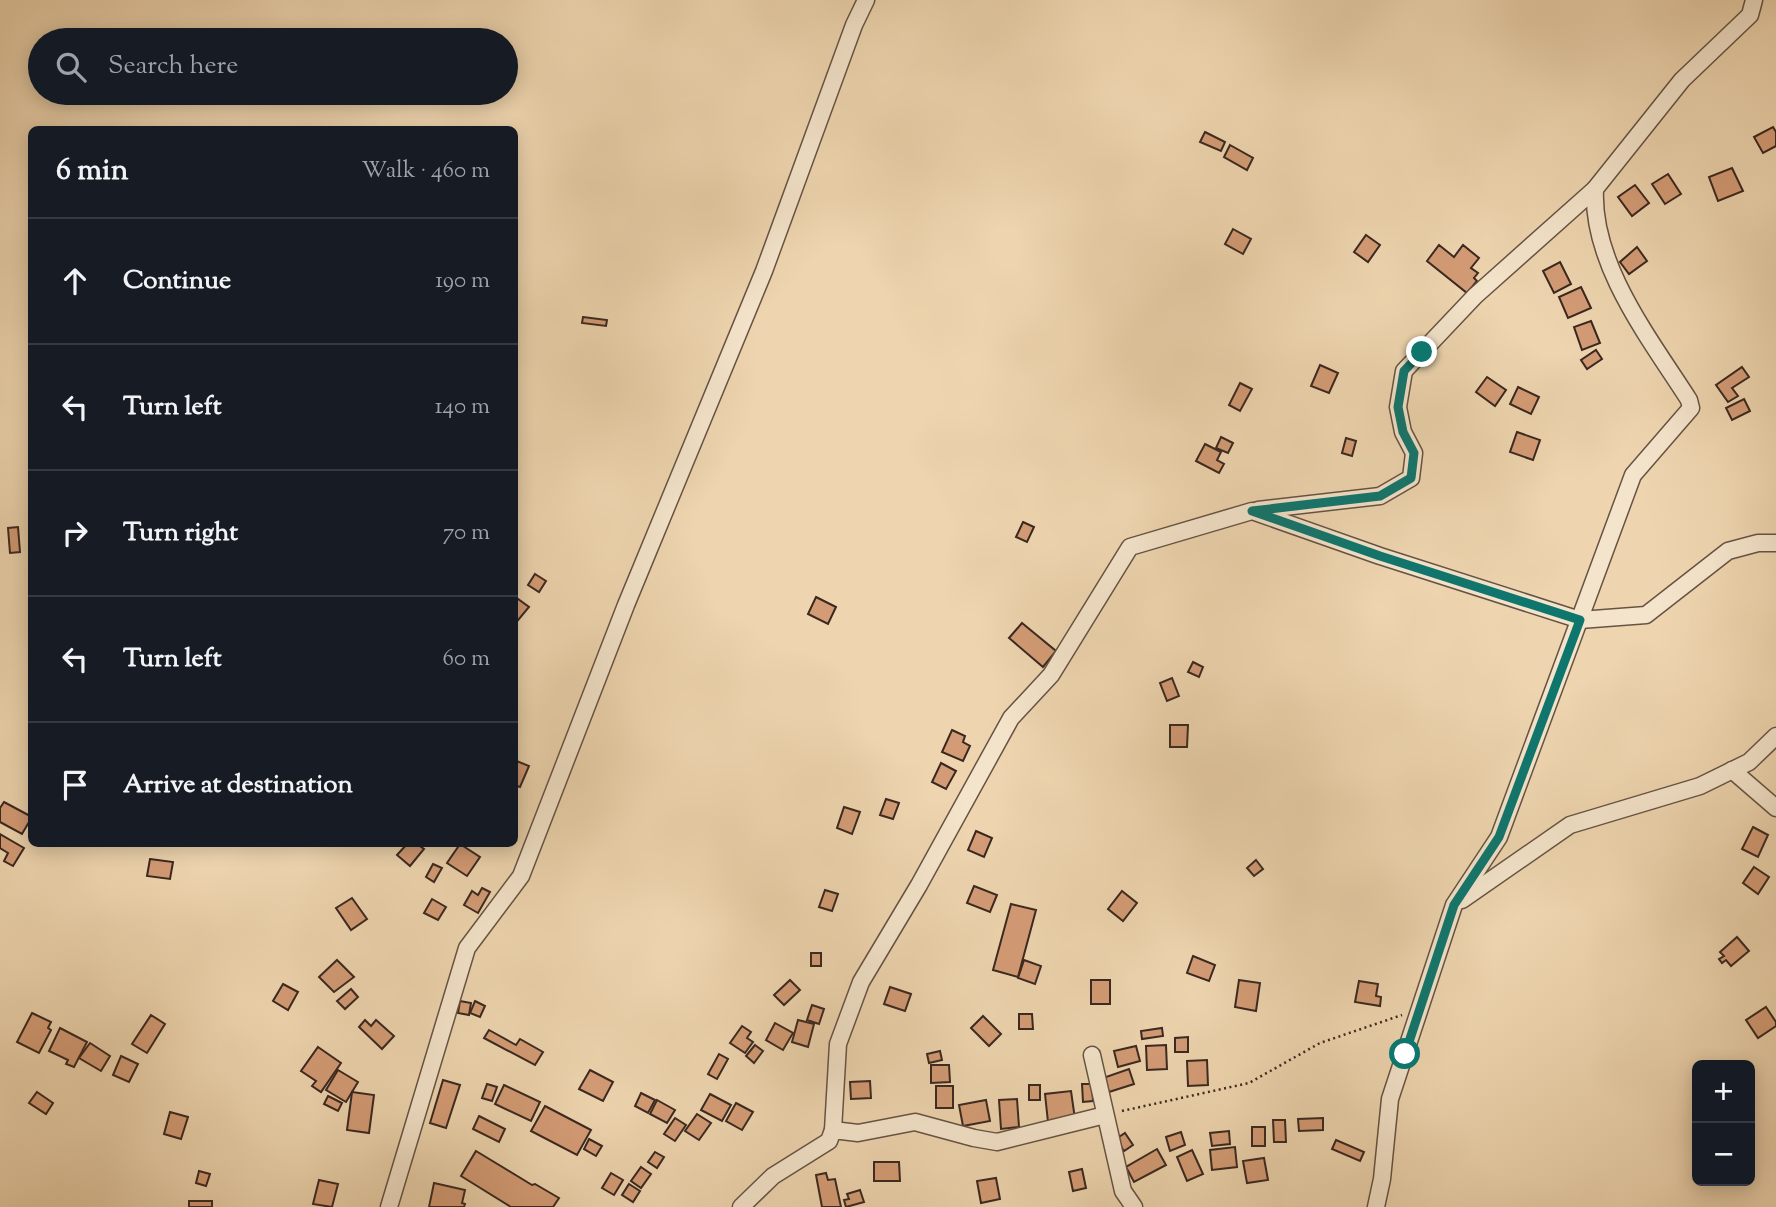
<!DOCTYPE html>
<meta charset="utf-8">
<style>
:root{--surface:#171b24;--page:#242831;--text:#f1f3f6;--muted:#9ea1a6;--line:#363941}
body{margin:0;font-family:"Sorts Mill Goudy",serif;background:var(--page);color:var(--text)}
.controls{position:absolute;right:21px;bottom:21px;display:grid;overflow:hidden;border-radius:10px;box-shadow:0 4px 18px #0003}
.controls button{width:63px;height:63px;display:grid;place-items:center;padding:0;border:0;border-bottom:2px solid var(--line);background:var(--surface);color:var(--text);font:35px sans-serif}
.stop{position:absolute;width:21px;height:21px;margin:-16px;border:5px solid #0f766e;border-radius:50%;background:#fff}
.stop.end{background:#0f766e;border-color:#fff;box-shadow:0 2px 7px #0008}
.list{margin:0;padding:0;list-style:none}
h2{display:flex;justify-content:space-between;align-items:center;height:91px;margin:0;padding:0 28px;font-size:30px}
h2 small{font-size:23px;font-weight:400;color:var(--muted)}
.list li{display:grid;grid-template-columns:46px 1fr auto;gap:21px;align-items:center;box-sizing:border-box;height:126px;padding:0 28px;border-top:2px solid var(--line)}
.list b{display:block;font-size:26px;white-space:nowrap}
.list em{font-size:23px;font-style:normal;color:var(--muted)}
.icon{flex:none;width:38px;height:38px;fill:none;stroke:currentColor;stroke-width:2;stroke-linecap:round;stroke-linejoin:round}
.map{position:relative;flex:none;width:1776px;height:1207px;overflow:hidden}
.search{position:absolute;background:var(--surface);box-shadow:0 4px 18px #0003;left:28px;top:28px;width:490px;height:77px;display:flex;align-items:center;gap:18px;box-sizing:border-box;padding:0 24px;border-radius:38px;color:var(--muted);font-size:26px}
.panel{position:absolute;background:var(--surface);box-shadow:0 4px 18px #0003;left:28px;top:126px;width:490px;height:721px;border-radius:10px}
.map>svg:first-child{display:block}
.building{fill:#d49c76;stroke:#392820;stroke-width:2}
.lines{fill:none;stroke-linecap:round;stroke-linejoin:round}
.minor-casing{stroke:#665344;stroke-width:19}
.path{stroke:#392820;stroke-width:2.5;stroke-dasharray:2 3.5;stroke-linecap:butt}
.minor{stroke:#f4e4cb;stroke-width:16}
.route{stroke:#0f766e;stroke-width:9}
</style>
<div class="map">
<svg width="1776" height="1207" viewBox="0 0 1776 1207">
<rect width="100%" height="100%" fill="#eed5af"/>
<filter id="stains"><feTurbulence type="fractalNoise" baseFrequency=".00286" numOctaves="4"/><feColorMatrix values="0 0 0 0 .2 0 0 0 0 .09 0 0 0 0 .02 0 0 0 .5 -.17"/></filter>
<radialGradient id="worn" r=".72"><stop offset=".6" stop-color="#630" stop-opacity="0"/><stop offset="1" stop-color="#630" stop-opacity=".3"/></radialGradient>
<!-- building -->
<g class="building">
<path d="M1773 127 1776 132V146L1763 153 1754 137Z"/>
<path d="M1205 132 1225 142 1221 151 1200 142Z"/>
<path d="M1230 145 1253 158 1247 170 1224 157Z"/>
<path d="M1732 168 1743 191 1718 201 1709 177Z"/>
<path d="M1668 174 1681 194 1665 204 1652 184Z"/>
<path d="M1635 185 1649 203 1632 216 1618 197Z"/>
<path d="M1233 229 1251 239 1243 254 1225 244Z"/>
<path d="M1366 235 1380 245 1368 262 1354 252Z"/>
<path d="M1439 245 1454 257 1463 245 1479 258 1471 268 1478 273 1474 278 1477 281 1467 293 1427 261Z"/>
<path d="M1637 247 1647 261 1629 274 1620 262Z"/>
<path d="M1560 262 1571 284 1554 293 1543 271Z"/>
<path d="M1581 287 1591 308 1568 318 1559 297Z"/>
<path d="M583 317 607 320 606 326 582 323Z"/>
<path d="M1591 321 1600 343 1582 350 1574 327Z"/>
<path d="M1596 350 1602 359 1587 369 1581 360Z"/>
<path d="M1320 365 1338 373 1329 393 1311 386Z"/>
<path d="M1742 367 1749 377 1732 388 1738 396 1728 402 1716 385Z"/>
<path d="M1487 377 1506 390 1495 406 1476 392Z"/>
<path d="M1240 383 1252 389 1240 411 1229 405Z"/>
<path d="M1518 387 1539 397 1531 414 1510 404Z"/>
<path d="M1744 399 1750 411 1732 420 1726 408Z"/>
<path d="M1517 432 1540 440 1533 460 1510 452Z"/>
<path d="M1221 437 1233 443 1228 453 1216 448Z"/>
<path d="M1346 438 1356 441 1352 456 1342 453Z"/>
<path d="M1205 444 1221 452 1217 460 1224 464 1219 473 1196 461Z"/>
<path d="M1023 522 1034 527 1027 542 1016 537Z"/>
<path d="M18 527 20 552 10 553 8 528Z"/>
<path d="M535 574 546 581 539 592 528 585Z"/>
<path d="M514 596 529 607 514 625Z"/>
<path d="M816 597 836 607 828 624 808 614Z"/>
<path d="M1022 623 1056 651 1043 667 1009 638Z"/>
<path d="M1193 662 1203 667 1199 677 1188 672Z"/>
<path d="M1172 678 1179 696 1167 701 1160 683Z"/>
<path d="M1170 725H1188L1187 747H1170Z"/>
<path d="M952 730 965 736 963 742 970 746 963 761 942 752Z"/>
<path d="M514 760 529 766 520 787 514 785Z"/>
<path d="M941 763 956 771 946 789 932 782Z"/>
<path d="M886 799 899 803 893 819 880 815Z"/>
<path d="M4 802 32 817 22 834 0 822V808Z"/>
<path d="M844 807 860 812 852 834 837 828Z"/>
<path d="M1753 827 1768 835 1758 857 1742 849Z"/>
<path d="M976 831 992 838 984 857 968 850Z"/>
<path d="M0 834 24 848 13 866 4 861 8 853 0 848Z"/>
<path d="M407 844H417L424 849 410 866 397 855Z"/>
<path d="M460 844 480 857 467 876 447 863Z"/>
<path d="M150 859 173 862 170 879 147 876Z"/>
<path d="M1256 860 1263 869 1254 876 1247 868Z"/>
<path d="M433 864 442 868 434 882 426 877Z"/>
<path d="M1754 867 1769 877 1758 894 1743 883Z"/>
<path d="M974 886 997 895 990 912 967 903Z"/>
<path d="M482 888 490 892 478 913 464 905 472 891 478 895Z"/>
<path d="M825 890 838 894 832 911 819 907Z"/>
<path d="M1122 891 1137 903 1123 921 1108 909Z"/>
<path d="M352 898 367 919 351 930 336 908Z"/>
<path d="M432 899 446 907 438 920 424 913Z"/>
<path d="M1011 904 1036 910 1018 977 993 970Z"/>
<path d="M1737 937 1749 951 1731 966 1726 960 1722 963 1719 959 1724 956 1720 952Z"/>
<rect x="811" y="953" width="10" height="13"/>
<path d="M1193 956 1215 965 1209 981 1187 973Z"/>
<path d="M337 960 354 977 334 992 319 977Z"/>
<path d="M1024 960 1041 966 1035 984 1018 978Z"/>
<path d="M790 980 800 990 784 1005 774 995Z"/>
<rect x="1091" y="980" width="19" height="24"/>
<path d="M1239 980 1260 983 1256 1011 1235 1007Z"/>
<path d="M1359 981 1378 984 1376 996 1381 997 1380 1006 1355 1002Z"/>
<path d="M283 984 298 992 288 1010 273 1001Z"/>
<path d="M890 987 911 994 905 1011 884 1004Z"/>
<path d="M351 989 358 997 345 1009 337 1001Z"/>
<path d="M460 1001 471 1003 469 1015 458 1013Z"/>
<path d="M475 1001 485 1006 480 1017 470 1013Z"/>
<path d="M812 1005 824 1009 819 1024 807 1020Z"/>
<path d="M1766 1007 1776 1022V1026L1758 1038 1746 1020Z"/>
<path d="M32 1013 51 1022 48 1028 51 1030 39 1053 17 1042Z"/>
<path d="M1019 1014H1032L1033 1029H1019Z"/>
<path d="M151 1015 165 1024 147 1053 132 1044Z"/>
<path d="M983 1016 1001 1034 989 1046 971 1028Z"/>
<path d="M365 1020 371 1026 376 1020 394 1036 382 1049 359 1027Z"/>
<path d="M798 1020 814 1024 808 1047 792 1042Z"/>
<path d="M775 1023 793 1033 783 1050 766 1040Z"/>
<path d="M742 1026 751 1032 747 1038 753 1042 745 1053 730 1043Z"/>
<path d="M60 1028 87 1042 74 1067 66 1064 68 1060 49 1051Z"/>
<path d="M1162 1028 1163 1036 1142 1039 1141 1031Z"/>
<path d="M489 1030 516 1045 520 1039 543 1052 535 1065 484 1038Z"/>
<path d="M1188 1037V1052H1175V1038Z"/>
<path d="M90 1043 110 1056 101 1071 79 1058Z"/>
<path d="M755 1045 763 1051 754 1063 746 1056Z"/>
<path d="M1166 1045 1167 1069 1147 1070 1146 1046Z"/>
<path d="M1136 1046 1140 1061 1118 1067 1114 1051Z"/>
<path d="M318 1047 341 1063 321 1092 312 1086 316 1081 301 1071Z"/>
<path d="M940 1051 942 1060 929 1063 927 1054Z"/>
<path d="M719 1054 728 1059 717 1079 708 1074Z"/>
<path d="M121 1056 138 1064 129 1082 113 1075Z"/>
<path d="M1207 1060 1208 1085 1188 1086 1187 1061Z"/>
<path d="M931 1065H949L950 1082 931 1083Z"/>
<path d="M1129 1069 1134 1084 1109 1092 1103 1078Z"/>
<path d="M338 1070 358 1082 346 1102 326 1090Z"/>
<path d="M590 1070 613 1082 603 1101 579 1089Z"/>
<path d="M443 1080 460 1085 446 1128 430 1123Z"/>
<path d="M870 1081 871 1098 851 1099 850 1082Z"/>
<path d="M487 1084 497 1087 492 1101 482 1098Z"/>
<path d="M1082 1084H1092L1093 1101 1083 1102Z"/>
<path d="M504 1085 540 1102 531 1121 495 1104Z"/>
<rect x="1029" y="1085" width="11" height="15"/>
<rect x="936" y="1086" width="17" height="22"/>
<path d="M1071 1091 1075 1119 1048 1122 1045 1094Z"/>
<path d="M37 1092 53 1103 46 1114 29 1103Z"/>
<path d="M352 1092 374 1095 369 1133 347 1130Z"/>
<path d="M641 1093 655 1100 648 1113 635 1106Z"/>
<path d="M710 1094 731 1105 722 1121 701 1110Z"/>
<path d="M328 1096 342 1103 338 1111 324 1104Z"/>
<path d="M1017 1099 1019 1127 1001 1129 999 1100Z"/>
<path d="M657 1100 675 1110 667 1123 650 1114Z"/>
<path d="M986 1100 990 1121 963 1126 959 1105Z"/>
<path d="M736 1103 753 1112 742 1130 726 1121Z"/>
<path d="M545 1106 591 1130 577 1155 531 1131Z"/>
<path d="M170 1112 188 1117 181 1139 164 1134Z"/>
<path d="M697 1114 711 1123 699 1140 685 1131Z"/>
<path d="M479 1116 505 1129 499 1142 473 1129Z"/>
<path d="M675 1118 686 1125 675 1141 664 1134Z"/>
<path d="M1323 1118V1130L1299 1131 1298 1119Z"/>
<path d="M1273 1120H1285L1286 1142H1274Z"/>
<rect x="1252" y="1127" width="13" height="19"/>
<path d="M1229 1131 1230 1144 1212 1146 1210 1133Z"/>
<path d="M1181 1132 1185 1145 1170 1151 1166 1137Z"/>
<path d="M1125 1133 1133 1145 1124 1151 1116 1139Z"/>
<path d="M589 1139 602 1146 596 1156 584 1149Z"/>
<path d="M1336 1140 1364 1152 1360 1161 1332 1149Z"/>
<path d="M1235 1147 1237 1167 1212 1170 1210 1150Z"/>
<path d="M1157 1149 1166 1165 1134 1182 1126 1167Z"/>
<path d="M1192 1150 1203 1174 1187 1181 1177 1157Z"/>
<path d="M476 1151 532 1185 535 1184 559 1198 553 1207H511L461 1176Z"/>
<path d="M655 1152 664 1157 657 1168 648 1162Z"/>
<path d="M1264 1158 1268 1180 1247 1183 1243 1161Z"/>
<path d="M874 1162H899L900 1181H874Z"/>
<path d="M641 1167 651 1174 641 1188 631 1181Z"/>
<path d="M1082 1169 1086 1188 1073 1191 1069 1172Z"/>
<path d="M199 1171 210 1174 206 1186 196 1183Z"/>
<path d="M611 1173 623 1180 614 1195 602 1188Z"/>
<path d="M826 1173 828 1180 835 1179 841 1207H822L816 1175Z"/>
<path d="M996 1178 1000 1199 981 1203 977 1181Z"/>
<path d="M319 1180 338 1184 332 1207 313 1204Z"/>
<path d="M434 1183 465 1190 462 1203 465 1204 464 1207H429Z"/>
<path d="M629 1184 640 1191 633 1202 622 1195Z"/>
<path d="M860 1190 864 1202 846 1207 844 1200 849 1199 847 1194Z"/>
<rect x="189" y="1201" width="23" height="6"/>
</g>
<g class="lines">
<!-- minor casing -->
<g class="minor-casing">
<g id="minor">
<path d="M1258 510 1380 496 1411 478 1414 453 1403 432 1398 407 1404 371 1475 296 1595 189"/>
<path d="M1732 770 1776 808"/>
<path d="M1462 900 1570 825 1700 786 1749 762 1776 736"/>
<path d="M1092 1055 1123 1191 1134 1207"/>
<path d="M833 1130 838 1044 861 982 919 885 1011 718 1051 675 1130 547 1252 511 1380 556 1580 620 1646 615 1728 551 1758 543H1776"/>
<path d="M389 1207 467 948 521 876 626 605 764 271 854 25 866 0"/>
<path d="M741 1207 773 1176 829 1141 833 1130 858 1133 915 1122 974 1138 997 1142 1105 1115"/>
<path d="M1376 1207 1382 1179 1390 1099 1454 905 1499 837 1633 475 1691 408 1689 400C1650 339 1591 264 1595 189L1682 80 1750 15 1754 0"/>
</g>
</g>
<!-- path -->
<path class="path" d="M1122 1111 1249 1083 1320 1043 1402 1015"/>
<!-- minor -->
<use href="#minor" class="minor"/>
</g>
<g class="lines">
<!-- route -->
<path class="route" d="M1405 1054 1454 905 1499 837 1580 620 1380 556 1252 511 1380 496 1411 478 1414 453 1403 432 1398 407 1404 371 1422 352"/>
</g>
<rect width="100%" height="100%" filter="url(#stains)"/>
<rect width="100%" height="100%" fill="url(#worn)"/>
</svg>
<div class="controls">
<button>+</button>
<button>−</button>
</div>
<div class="stop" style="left:1405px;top:1054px"></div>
<div class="stop end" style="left:1422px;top:352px"></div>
<div class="search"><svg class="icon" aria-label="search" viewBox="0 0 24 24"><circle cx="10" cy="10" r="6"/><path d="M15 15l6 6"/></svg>Search here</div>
<section class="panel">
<h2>6 min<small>Walk · 460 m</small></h2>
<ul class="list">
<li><svg class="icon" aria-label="ahead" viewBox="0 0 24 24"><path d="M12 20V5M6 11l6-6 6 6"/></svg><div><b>Continue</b></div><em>190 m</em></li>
<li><svg class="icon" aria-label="left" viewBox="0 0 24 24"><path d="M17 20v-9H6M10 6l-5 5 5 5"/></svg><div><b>Turn left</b></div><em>140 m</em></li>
<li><svg class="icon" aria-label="right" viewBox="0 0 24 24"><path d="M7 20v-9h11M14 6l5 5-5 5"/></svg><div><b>Turn right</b></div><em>70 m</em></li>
<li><svg class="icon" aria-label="left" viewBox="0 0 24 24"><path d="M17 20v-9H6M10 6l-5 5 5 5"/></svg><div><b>Turn left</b></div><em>60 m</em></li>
<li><svg class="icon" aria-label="arrive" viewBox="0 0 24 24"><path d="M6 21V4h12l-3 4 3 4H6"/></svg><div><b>Arrive at destination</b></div></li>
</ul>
</section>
</div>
